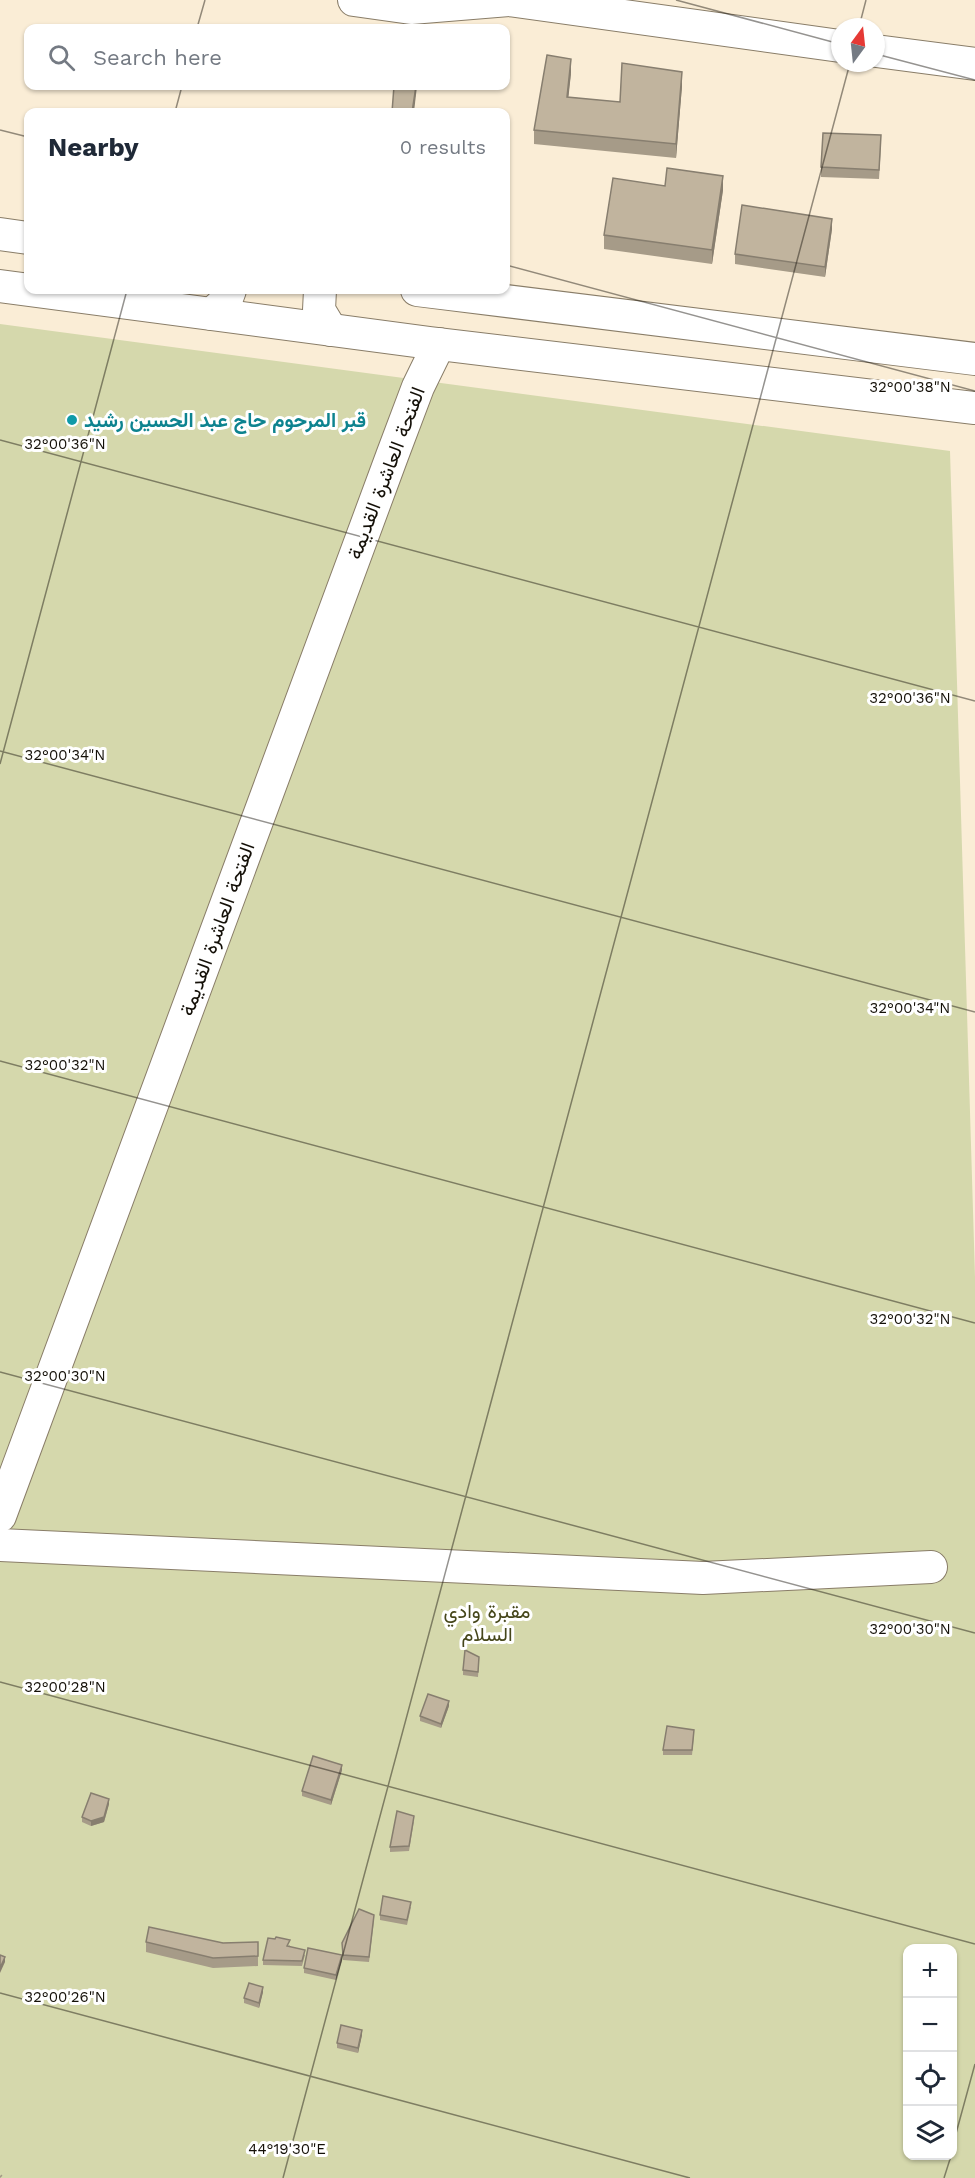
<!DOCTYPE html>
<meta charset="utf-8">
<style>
:root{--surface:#fff;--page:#f6f6f7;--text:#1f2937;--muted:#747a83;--line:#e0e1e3}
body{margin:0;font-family:"Work Sans",Vazirmatn,sans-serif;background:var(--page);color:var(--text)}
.controls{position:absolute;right:18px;bottom:18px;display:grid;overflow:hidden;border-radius:12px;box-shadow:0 2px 4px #0004}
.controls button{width:54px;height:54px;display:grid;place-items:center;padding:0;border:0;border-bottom:2px solid var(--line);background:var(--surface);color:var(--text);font:30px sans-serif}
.compass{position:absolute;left:831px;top:18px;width:54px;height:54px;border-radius:50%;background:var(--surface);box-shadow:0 2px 4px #0004;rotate:15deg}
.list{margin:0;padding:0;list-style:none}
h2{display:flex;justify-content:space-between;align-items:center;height:78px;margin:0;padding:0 24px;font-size:26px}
h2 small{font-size:20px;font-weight:400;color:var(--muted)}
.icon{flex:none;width:33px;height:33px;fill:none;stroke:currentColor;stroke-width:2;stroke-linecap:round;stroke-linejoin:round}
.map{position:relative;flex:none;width:975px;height:2178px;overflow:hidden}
.search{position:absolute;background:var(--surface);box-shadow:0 2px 4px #0004;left:24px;top:24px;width:486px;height:66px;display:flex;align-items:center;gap:15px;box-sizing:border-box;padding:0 21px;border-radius:12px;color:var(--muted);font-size:22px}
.panel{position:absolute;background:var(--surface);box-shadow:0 2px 4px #0004;left:24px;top:108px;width:486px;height:186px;border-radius:12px}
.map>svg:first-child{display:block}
.green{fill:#d5d8ac;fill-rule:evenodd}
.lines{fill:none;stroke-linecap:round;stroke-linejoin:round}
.minor-casing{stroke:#897d68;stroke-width:34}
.path{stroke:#a29987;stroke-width:4;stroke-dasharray:1.5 4.5;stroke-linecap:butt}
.minor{stroke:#fff;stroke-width:32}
.wall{fill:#a69b88}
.shaded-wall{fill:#877e6f}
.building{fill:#c1b49e;stroke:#877e6f;stroke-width:1.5}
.ticks{fill:none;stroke:#141008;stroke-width:1.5;stroke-opacity:0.45}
.culture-dot{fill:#0f9aa8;stroke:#fff;stroke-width:2}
.labels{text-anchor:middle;stroke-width:6;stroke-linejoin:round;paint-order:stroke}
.culture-label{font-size:20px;font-weight:bold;fill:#0d838f;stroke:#fff;text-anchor:start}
.street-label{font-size:20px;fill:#141008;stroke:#fff}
.park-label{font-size:20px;fill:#45461a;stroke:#fff}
.ticks-label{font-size:15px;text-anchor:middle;fill:#141008;stroke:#fff;stroke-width:6;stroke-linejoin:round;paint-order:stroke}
</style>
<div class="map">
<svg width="975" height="2178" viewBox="0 0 975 2178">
<rect width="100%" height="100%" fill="#faedd6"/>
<!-- green -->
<path class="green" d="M0 324 950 451 975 1277V2178H0ZM908 1948H952V2156H908Z"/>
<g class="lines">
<!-- minor casing -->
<g class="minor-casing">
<g id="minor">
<path d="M354 0 411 8 510 0"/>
<path d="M509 0 840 46"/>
<path d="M876 51 975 64"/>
<path d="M0 234 28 238"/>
<path d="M0 286 430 343 975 408"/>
<path d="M320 290 319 310 331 330"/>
<path d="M417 290 975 359"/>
<path d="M212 314 226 301 230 290"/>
<path d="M0 1516 392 456 418 387 439 344"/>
<path d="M0 1545 703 1578 931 1567"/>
</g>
</g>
<!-- path -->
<path class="path" d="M0 2176 2 2178"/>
<!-- minor -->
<use href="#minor" class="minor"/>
</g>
<!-- wall -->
<g class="wall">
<path d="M571 73 568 97 620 102 682 86 676 158 534 144V130Z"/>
<path d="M881 145 879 179 821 177V167Z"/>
<path d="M665 186 723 190 712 264 604 249V235Z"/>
<path d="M832 229 825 277 735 264V254Z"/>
<path d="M479 1662 478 1677 463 1675V1670Z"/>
<path d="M449 1706 441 1728 420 1721V1716Z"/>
<path d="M694 1735 692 1755H663V1750Z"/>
<path d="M342 1770 331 1805 302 1796V1791Z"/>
<path d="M109 1804 104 1822 91 1826 82 1822V1817Z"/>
<path d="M414 1821 409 1851 390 1852V1847Z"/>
<path d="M411 1907 407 1925 380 1920V1915Z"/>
<path d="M374 1920 369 1962 343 1960 342 1943Z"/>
<path d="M146 1942 223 1943 258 1942V1966L213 1968 146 1952Z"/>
<path d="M290 1945 289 1947 305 1955 302 1966 263 1965V1960Z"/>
<path d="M342 1960 336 1980 304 1973V1968Z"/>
<path d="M263 1992 259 2008 244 2003V1998Z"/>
<path d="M362 2035 358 2053 337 2048V2043Z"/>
</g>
<!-- shaded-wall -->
<g class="shaded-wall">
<path d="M571 59V73L567 111V97Z"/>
<path d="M682 72V86L676 158V144Z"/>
<path d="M416 86H417L414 112H412Z"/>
<path d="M723 176V190L712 264V250Z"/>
<path d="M832 219V229L825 277V267Z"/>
<path d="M449 1701V1706L441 1728V1724Z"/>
<path d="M342 1765V1770L331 1805V1800Z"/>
<path d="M109 1799V1804L104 1822 91 1826V1821Z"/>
<path d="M342 1955V1960L336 1980V1975Z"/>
<path d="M5 1957V1962L0 1973V1968Z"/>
<path d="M263 1987V1992L259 2008V2003Z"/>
<path d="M362 2030V2035L358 2053V2048Z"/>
</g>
<!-- building -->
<g class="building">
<path d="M547 55 571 59 567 97 620 102 622 63 682 72 676 144 534 130Z"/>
<path d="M394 86H416L412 112H392Z"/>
<path d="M823 133 881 135 879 170 821 167Z"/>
<path d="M667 168 723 176 712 250 604 235 613 178 665 186Z"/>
<path d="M742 205 832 219 825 267 735 254Z"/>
<path d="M465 1650 479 1657 478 1672 463 1670Z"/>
<path d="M428 1694 449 1701 441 1724 420 1716Z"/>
<path d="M667 1726 694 1730 692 1750H663Z"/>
<path d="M313 1756 342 1765 331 1800 302 1791Z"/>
<path d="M91 1793 109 1799 104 1817 91 1821 82 1817Z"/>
<path d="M397 1811 414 1816 409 1846 390 1847Z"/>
<path d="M383 1896 411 1902 407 1920 380 1915Z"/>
<path d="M359 1909 374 1915 369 1957 343 1955 342 1943Z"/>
<path d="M149 1927 223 1943 258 1942V1956L213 1958 146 1942Z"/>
<path d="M276 1937 290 1940 287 1946 305 1950 302 1961 263 1960 268 1938 275 1939Z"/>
<path d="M308 1948 342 1955 336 1975 304 1968Z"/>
<path d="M0 1955 5 1957 0 1968Z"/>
<path d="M249 1983 263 1987 259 2003 244 1998Z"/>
<path d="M341 2025 362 2030 358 2048 337 2043Z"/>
</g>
<!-- ticks -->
<path class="ticks" d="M676 0 840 44M859 27 866 0M197 28 205 0M876 54 975 80M175 112 182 86M0 130 28 137M506 265 975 391M0 440 975 701M0 751 975 1012M0 764 127 290M0 1061 975 1323M0 1372 975 1633M0 1682 975 1944M0 1993 690 2178M952 2148 975 2064M283 2178 850 63M944 2178 951 2156"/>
<!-- markers -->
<circle class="culture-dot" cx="72" cy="420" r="6"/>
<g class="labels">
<!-- culture labels -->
<g class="culture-label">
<text x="84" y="427">قبر المرحوم حاج عبد الحسين رشيد</text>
</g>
<!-- street labels -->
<g class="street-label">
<text transform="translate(386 473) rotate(-69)" y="7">الفتحة العاشرة القديمة</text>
<text transform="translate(217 929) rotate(-70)" y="7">الفتحة العاشرة القديمة</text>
</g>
<!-- park labels -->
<g class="park-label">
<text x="487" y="1618">مقبرة وادي<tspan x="487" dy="23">السلام</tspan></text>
</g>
</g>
<g class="ticks-label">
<text x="910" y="392">32°00'38"N</text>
<text x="65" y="449">32°00'36"N</text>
<text x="910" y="703">32°00'36"N</text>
<text x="65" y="760">32°00'34"N</text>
<text x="910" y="1013">32°00'34"N</text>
<text x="65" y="1070">32°00'32"N</text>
<text x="910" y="1324">32°00'32"N</text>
<text x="65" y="1381">32°00'30"N</text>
<text x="910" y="1634">32°00'30"N</text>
<text x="65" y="1692">32°00'28"N</text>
<text x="65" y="2002">32°00'26"N</text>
<text x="287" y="2154">44°19'30"E</text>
</g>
</svg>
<div class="controls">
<button>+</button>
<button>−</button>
<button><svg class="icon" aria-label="locate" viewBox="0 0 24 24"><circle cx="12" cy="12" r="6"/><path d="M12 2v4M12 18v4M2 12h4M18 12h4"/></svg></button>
<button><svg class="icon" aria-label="layers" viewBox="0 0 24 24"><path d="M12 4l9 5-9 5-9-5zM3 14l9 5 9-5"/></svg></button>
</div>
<svg class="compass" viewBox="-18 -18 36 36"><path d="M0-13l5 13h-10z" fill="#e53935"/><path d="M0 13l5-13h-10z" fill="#747a83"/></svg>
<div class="search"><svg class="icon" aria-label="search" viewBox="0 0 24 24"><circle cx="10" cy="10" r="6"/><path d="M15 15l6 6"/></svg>Search here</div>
<section class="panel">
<h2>Nearby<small>0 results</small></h2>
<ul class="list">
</ul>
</section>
</div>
